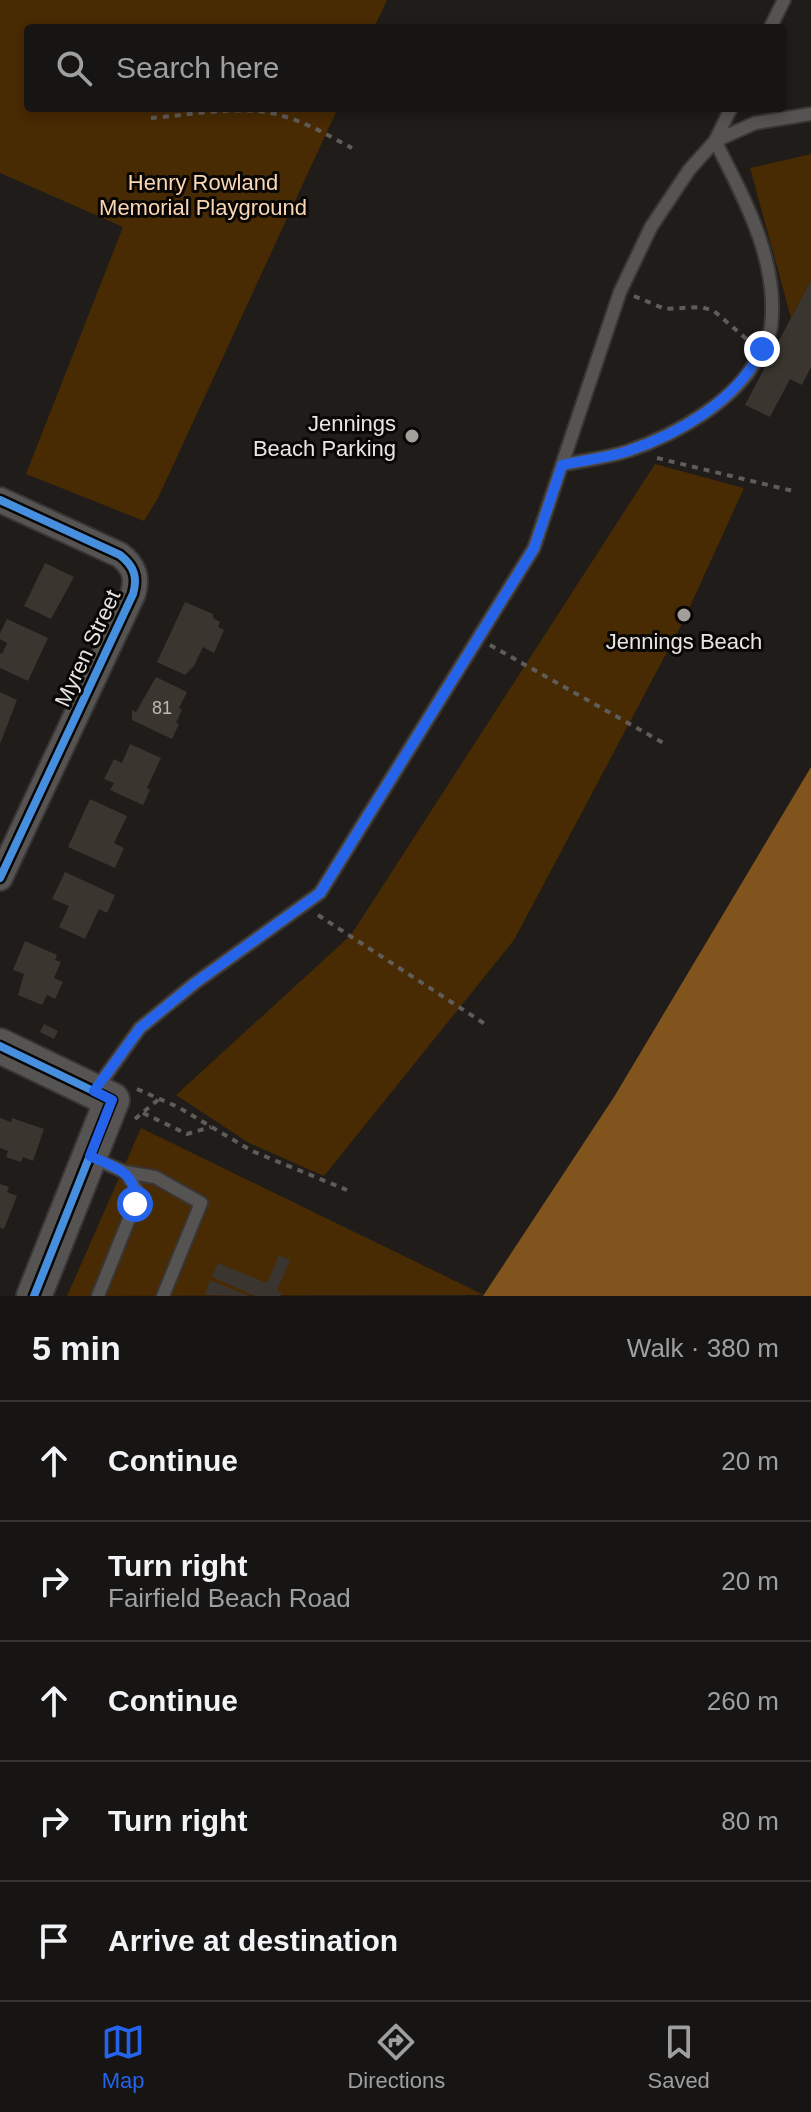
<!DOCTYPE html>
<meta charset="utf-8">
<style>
:root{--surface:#171513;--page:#242221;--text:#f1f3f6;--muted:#9e9fa0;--line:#363433;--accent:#2563eb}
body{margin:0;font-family:Helvetica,sans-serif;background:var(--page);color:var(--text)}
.stop{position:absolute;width:24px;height:24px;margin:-18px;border:6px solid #2563eb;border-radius:50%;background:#fff}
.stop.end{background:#2563eb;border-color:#fff;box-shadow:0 2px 8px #0008}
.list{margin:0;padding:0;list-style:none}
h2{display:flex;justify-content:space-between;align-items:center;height:104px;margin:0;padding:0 32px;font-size:34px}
h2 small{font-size:26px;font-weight:400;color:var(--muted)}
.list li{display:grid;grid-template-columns:52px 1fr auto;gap:24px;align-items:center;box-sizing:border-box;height:120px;padding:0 32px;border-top:2px solid var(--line)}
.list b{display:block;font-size:30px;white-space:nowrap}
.list p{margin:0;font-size:26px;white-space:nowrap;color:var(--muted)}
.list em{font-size:26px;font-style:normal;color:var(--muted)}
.icon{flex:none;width:44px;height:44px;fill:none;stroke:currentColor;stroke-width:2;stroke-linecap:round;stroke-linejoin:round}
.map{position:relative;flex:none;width:811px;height:1296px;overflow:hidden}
.search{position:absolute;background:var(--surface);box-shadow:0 4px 12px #0003;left:24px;right:24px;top:24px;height:88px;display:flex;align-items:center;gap:20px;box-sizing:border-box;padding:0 28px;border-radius:8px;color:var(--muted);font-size:30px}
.sheet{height:704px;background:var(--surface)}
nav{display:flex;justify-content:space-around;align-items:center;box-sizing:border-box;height:112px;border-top:2px solid var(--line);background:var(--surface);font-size:22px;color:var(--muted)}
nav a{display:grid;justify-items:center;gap:4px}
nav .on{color:var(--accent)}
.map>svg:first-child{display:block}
.green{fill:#482a03}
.water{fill:#81531d}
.building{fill:#3a352f}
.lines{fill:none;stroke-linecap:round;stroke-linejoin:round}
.lane-casing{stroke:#393635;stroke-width:16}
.street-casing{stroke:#393635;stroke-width:28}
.secondary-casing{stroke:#393635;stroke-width:38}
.path{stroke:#5f5d5a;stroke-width:4;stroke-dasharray:6 6;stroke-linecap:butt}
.lane{stroke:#565452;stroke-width:12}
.street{stroke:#565452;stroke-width:24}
.secondary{stroke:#565452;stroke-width:34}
.cycleway-casing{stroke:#090705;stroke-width:13}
.cycleway{stroke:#468fdf;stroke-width:8}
.route{stroke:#2563eb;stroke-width:10}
.poi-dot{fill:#a29f9b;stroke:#090705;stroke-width:3}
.labels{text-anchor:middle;stroke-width:6;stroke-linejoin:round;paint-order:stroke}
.number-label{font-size:18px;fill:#bdb9b4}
.park-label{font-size:22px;fill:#fad6b3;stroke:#090705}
.poi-label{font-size:22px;fill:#e9e5e1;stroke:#090705;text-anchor:end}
.street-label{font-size:22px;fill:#e9e5e1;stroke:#090705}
</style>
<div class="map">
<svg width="811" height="1296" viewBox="0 0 811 1296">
<rect width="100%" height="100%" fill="#1f1c19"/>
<!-- green -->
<g class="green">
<path d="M0 0H387L374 28H28V108H338L158 498 144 521 26 474 123 227 0 173Z"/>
<path d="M811 154V280L791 318 750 168Z"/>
<path d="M655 464 744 488 682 624 514 940 324 1176 249 1143 176 1095 351 935Z"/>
<path d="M141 1128 484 1295 67 1296Z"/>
</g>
<!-- water -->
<path class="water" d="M811 767V1296H483L614 1097Z"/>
<!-- building -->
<g class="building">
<path d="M811 280V367L802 385 790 379 770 417 745 405Z"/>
<path d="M45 563 74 577 51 619 24 606Z"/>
<path d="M185 602 213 614V618L220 622 218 627 224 630 214 653 203 647 194 666 185 675 157 662Z"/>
<path d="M7 619 48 638 28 681 0 668V653L2 654 7 643 0 639V633Z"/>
<path d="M156 677 187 692 179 708 182 710 176 723 179 724 172 739 132 720V710L136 712Z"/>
<path d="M0 692 17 700 0 744Z"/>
<path d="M130 744 161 758 147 788 150 790 143 805 110 790 114 783 104 779 114 759 122 763Z"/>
<path d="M90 799 127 816 114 843 124 848 115 868 68 847Z"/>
<path d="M65 872 115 895 107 913 99 909 85 939 59 927 69 906 52 899Z"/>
<path d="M25 941 57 955 55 960 61 962 54 978 63 982 55 999 47 995 42 1005 18 995 24 974 13 970Z"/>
<path d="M44 1024 58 1031 54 1039 40 1032Z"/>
<path d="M0 1118 11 1122 12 1118 44 1129 33 1161 23 1157 21 1162 6 1157 8 1151 0 1148Z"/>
<path d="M0 1184 9 1187 7 1192 17 1196 4 1229 0 1228Z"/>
<path d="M279 1255 290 1260 277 1291 282 1293 280 1296H255L212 1277 218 1263 267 1283Z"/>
<path d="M210 1280 249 1296 205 1295Z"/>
</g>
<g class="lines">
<!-- lane casing -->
<g class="lane-casing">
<g id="lane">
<path d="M770 28 784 0"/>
<path d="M562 465C583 460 607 458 628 451 675 435 737 401 759 355 763 346 770 336 771 327 779 261 744 198 715 141L731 108"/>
<path d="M96 1089 140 1028 195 983 320 893 534 548 620 292 651 227 689 170 715 141 755 123 811 114"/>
<path d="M91 1157 125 1172 155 1177 201 1203 163 1296"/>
<path d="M98 1296 135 1204 137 1190 125 1172"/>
</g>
</g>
<!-- street casing -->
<g class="street-casing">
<path id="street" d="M0 500 120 555C134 566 138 577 133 594L0 878"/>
</g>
<!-- secondary casing -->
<g class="secondary-casing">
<path id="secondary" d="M0 1046 112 1100 34 1296"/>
</g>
<!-- path -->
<g class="path">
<path d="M151 118C190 115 246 104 283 116 308 123 329 136 352 148"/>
<path d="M634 296 665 309 701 307 714 311 750 342"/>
<path d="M657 458 797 492"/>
<path d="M490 645 667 745"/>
<path d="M318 915 485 1024"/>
<path d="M137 1089 178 1107 252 1151 347 1190"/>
<path d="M143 1113 187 1134 211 1127"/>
<path d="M135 1119 159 1099"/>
</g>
<!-- lane -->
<use href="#lane" class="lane"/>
<!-- street -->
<use href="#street" class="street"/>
<!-- secondary -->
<use href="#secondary" class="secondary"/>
<!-- cycleway casing -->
<g class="cycleway-casing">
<g id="cycleway">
<path d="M0 500 120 555C134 566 138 577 133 594L0 878"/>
<path d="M0 1046 112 1100 34 1296"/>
</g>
</g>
<!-- cycleway -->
<use href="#cycleway" class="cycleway"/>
</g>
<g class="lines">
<!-- route -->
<path class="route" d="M135 1204C138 1172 115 1167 90 1156L112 1100 94 1091 140 1028 195 983 320 893 534 548 562 465C584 460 607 458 628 451 681 433 737 400 762 349"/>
</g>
<!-- markers -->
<g class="poi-dot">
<circle cx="412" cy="436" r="8"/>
<circle cx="684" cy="615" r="8"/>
</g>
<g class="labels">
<!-- number labels -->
<g class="number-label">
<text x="162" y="714">81</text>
</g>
<!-- park labels -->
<g class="park-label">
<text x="203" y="190">Henry Rowland<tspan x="203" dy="25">Memorial Playground</tspan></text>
</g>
<!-- poi labels -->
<g class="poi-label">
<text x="396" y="431">Jennings<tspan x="396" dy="25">Beach Parking</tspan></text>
<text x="684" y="649" text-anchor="middle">Jennings Beach</text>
</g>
<!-- street labels -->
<g class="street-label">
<text transform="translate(87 648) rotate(-65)" y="8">Myren Street</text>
</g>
</g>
</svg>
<div class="stop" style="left:135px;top:1204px"></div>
<div class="stop end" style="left:762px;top:349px"></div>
<div class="search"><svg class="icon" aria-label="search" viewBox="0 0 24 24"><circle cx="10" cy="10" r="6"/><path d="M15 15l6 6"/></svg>Search here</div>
</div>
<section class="sheet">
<h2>5 min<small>Walk · 380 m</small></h2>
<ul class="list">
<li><svg class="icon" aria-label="ahead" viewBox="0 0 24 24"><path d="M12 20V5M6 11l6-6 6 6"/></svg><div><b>Continue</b></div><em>20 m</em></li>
<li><svg class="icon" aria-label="right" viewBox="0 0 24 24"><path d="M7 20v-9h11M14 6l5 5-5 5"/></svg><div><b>Turn right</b><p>Fairfield Beach Road</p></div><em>20 m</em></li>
<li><svg class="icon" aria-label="ahead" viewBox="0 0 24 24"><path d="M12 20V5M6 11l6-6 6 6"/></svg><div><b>Continue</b></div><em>260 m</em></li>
<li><svg class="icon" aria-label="right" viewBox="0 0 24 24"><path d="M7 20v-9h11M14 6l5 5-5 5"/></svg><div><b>Turn right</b></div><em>80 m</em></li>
<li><svg class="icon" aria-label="arrive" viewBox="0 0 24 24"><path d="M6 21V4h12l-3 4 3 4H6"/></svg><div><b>Arrive at destination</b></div></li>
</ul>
</section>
<nav>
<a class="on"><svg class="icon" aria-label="map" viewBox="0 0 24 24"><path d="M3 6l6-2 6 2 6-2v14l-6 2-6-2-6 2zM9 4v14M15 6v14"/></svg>Map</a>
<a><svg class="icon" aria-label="directions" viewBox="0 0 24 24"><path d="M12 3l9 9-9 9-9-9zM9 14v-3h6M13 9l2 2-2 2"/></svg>Directions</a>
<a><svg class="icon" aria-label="saved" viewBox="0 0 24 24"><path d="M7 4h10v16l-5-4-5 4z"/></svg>Saved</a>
</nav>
